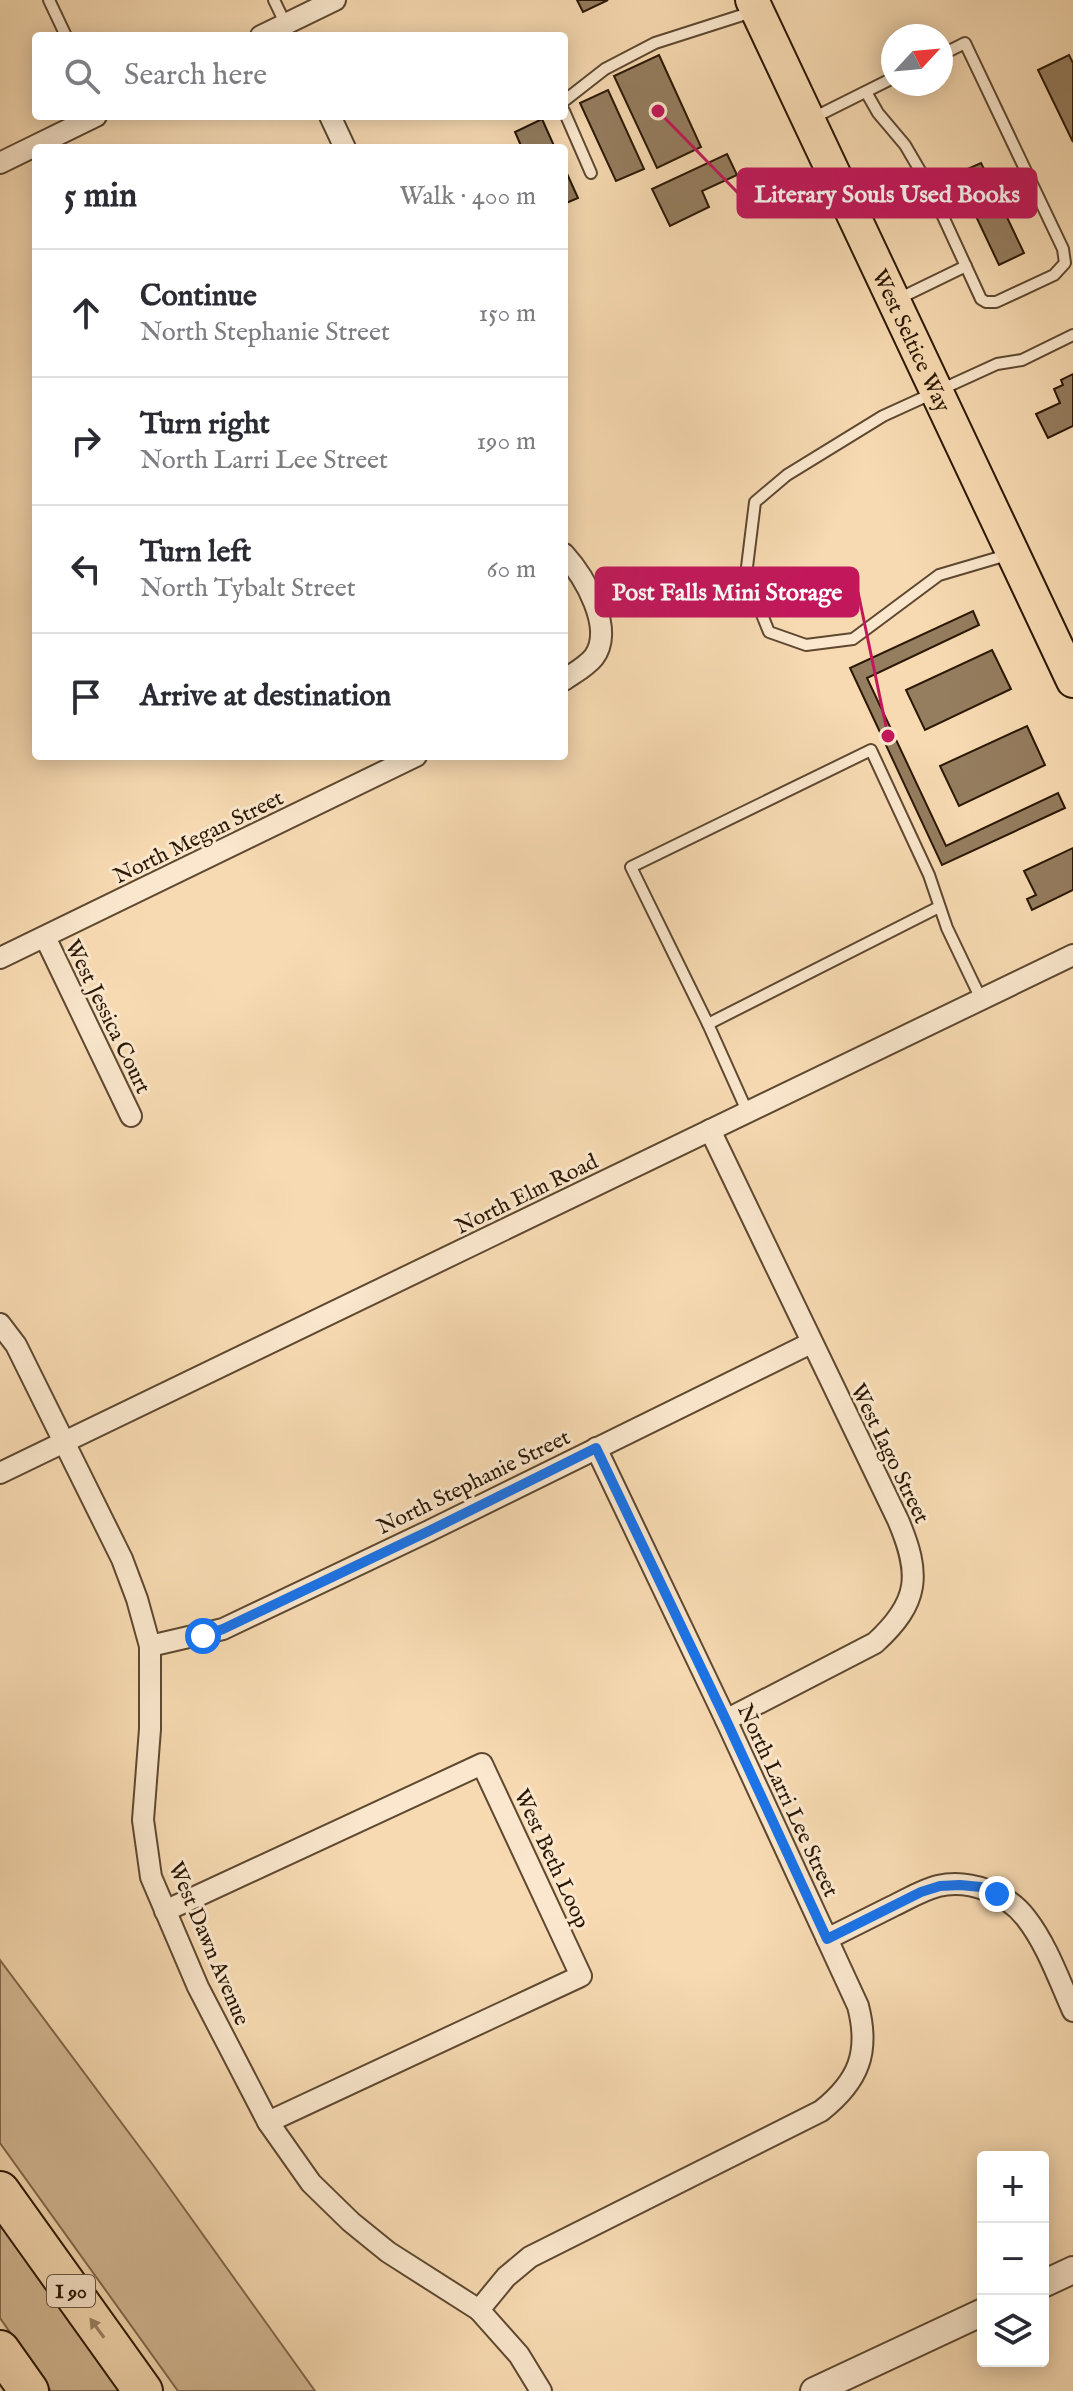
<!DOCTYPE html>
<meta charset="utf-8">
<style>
:root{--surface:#fff;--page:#f7f7f7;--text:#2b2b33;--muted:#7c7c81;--line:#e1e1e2}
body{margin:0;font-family:"IM FELL English",serif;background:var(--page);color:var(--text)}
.controls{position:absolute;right:24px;bottom:24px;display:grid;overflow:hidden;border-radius:8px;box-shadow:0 4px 20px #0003}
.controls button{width:72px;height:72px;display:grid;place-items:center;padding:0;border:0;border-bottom:2px solid var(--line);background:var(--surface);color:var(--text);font:40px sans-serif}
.compass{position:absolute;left:881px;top:24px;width:72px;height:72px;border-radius:50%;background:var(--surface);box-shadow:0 4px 20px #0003;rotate:64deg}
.stop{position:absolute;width:24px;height:24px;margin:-18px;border:6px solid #1a73e8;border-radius:50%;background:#fff}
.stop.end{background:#1a73e8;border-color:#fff;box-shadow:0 2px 8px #0008}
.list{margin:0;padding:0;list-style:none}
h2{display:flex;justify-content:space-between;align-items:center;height:104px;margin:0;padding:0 32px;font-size:34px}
h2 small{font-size:26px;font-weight:400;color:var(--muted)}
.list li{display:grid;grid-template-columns:52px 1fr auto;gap:24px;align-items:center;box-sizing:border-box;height:128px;padding:0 32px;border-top:2px solid var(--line)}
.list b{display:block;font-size:30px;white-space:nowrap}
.list p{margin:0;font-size:26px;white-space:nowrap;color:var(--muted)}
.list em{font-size:26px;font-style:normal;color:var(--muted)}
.icon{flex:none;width:44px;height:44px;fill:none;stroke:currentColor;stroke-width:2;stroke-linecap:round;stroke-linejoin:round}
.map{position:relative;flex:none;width:1073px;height:2391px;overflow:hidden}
.search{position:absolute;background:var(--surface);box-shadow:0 4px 20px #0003;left:32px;top:32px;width:536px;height:88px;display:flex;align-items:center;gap:20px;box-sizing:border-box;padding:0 28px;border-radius:8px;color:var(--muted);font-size:30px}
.panel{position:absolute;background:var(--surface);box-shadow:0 4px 20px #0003;left:32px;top:144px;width:536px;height:616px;border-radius:8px}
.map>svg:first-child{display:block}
.green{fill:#d4b995;stroke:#80684d;stroke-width:2}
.building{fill:#957d5f;stroke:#2b1805;stroke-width:2}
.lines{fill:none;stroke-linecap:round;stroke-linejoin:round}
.service-casing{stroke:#5e4830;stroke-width:14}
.minor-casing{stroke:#5e4830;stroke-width:24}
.tertiary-casing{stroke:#5e4830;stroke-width:30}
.primary-casing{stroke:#2b1805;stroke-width:36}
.motorway-casing{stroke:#2b1805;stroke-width:42}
.service{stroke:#fae7cd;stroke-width:10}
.minor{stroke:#fae7cd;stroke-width:20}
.tertiary{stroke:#fae7cd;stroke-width:26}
.primary{stroke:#f7dab2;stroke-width:32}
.motorway{stroke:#f7dab2;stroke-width:38}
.oneway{fill:#9b8364}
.route{stroke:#1a73e8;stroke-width:10}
.labels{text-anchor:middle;stroke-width:6;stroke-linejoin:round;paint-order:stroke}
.shield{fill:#fae7cd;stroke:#695641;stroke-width:2}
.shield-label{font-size:20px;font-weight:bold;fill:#2b1805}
.street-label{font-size:22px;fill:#2b1805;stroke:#fae7cd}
.leader{fill:none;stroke:#c2185b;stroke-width:3}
.callout-dot{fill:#c2185b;stroke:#fae7cd;stroke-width:3}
.callout{fill:#c2185b;stroke:#c2185b;stroke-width:3}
.callout-label{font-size:24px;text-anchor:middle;font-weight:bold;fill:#fff}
</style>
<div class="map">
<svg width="1073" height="2391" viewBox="0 0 1073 2391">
<rect width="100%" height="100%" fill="#f7dab2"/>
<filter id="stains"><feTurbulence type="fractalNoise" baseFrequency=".0025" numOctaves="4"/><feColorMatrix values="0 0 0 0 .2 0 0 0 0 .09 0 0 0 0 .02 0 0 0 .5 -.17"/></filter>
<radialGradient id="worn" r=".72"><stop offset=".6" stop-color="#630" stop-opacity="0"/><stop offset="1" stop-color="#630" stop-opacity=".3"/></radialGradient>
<!-- green -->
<g class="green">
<path d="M0 1960 153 2165 315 2391H178L0 2143Z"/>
<path d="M0 2207 129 2391H51L0 2318Z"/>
</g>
<!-- building -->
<g class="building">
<path d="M577 0H608L583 12Z"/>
<path d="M659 55 701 147 657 168 614 76Z"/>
<path d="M1069 55 1073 63V142L1038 70Z"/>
<path d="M608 90 644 169 616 181 580 103Z"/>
<path d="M542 119 555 148H522L515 132Z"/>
<path d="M727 154 737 175 702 191 709 207 670 226 652 189Z"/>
<path d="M981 163 1024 253 999 265 956 174Z"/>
<path d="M564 167 578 198 564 204Z"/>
<path d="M1073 374V426L1048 438 1036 414 1060 403 1054 389 1063 385 1061 380Z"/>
<path d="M973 611 979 625 867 678 946 846 1058 793 1065 808 942 865 850 668Z"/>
<path d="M992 650 1011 689 925 730 906 690Z"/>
<path d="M1027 726 1045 765 959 806 940 766Z"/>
<path d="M1073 848V890L1032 910 1027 899 1036 895 1024 871Z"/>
</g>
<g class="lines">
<!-- service casing -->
<g class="service-casing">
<g id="service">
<path d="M49 0 66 36"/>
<path d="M274 0 286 25"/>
<path d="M866 92 878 113 905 145 929 186 981 299 986 302H996L1054 275 1065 263 1063 249 965 43 941 55"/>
<path d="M564 101 605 69 655 43 752 12"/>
<path d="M564 111 591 173"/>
<path d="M811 119 893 78"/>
<path d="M896 300 966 266"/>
<path d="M1007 555 939 575 853 639 806 645 769 632 746 575 755 502 787 475 883 416 997 364 1022 360 1073 335"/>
<path d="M708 1024 939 907"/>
<path d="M747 1111 708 1024 631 867 871 750 929 875 947 928 981 999"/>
</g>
</g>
<!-- minor casing -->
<g class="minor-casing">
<g id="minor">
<path d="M261 36 335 0"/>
<path d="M330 116 345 148"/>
<path d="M0 163 96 116"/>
<path d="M564 554C584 576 615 628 594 657 586 667 574 673 564 680"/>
<path d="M45 937 131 1116"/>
<path d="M0 958 416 756"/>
<path d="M710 1130 898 1520C921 1574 920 1602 875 1643L726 1720"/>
<path d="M0 1324 16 1345 122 1559 137 1599 150 1646V1729L143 1820 151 1877 198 1987 268 2122 311 2183 351 2222 388 2252 479 2310 519 2355 541 2391"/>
<path d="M0 1473 1073 955"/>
<path d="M150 1646 223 1629 429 1531 811 1343"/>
<path d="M165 1911 482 1764 581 1976 268 2122"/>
<path d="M827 1939C849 1928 871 1917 893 1906 908 1899 922 1890 938 1886 969 1879 1007 1893 1026 1918 1047 1945 1059 1980 1073 2011"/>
<path d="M479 2310 506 2277 530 2257 821 2111C859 2081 870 2052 858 2006L726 1720 596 1448"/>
</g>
</g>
<!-- tertiary casing -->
<g class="tertiary-casing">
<g id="tertiary">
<path d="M1043 2284 1073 2270"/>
<path d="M814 2391 983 2312"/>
</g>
</g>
<!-- primary casing -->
<g class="primary-casing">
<g id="primary">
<path id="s1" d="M752 0 1073 681"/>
</g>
</g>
<!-- motorway casing -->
<g class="motorway-casing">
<g id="motorway">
<path d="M0 2191 143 2391"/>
<path d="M0 2350 29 2391"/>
</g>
</g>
<!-- service -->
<use href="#service" class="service"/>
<!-- minor -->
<use href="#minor" class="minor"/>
<!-- tertiary -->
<use href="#tertiary" class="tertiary"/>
<!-- primary -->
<use href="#primary" class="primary"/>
<!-- motorway -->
<use href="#motorway" class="motorway"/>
</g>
<!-- one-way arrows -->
<defs><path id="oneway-solid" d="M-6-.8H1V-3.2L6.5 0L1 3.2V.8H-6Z" transform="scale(2)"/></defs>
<use class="oneway" href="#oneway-solid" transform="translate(97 2328) rotate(-126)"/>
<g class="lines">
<!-- route -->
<path class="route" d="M203 1636 223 1629 429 1531 596 1448 726 1720 827 1939 921 1892 940 1886 960 1885 981 1887 997 1894"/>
</g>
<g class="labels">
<!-- shield labels -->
<rect class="shield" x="47" y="2275" width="48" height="32" rx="6"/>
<g class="shield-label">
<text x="71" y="2298">I 90</text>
</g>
<!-- street labels -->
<g class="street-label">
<text dy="8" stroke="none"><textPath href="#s1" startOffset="376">West Seltice Way</textPath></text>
<text transform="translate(198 836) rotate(-26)" y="8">North Megan Street</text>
<text transform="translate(109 1016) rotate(64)" y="8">West Jessica Court</text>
<text transform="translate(526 1193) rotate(-26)" y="8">North Elm Road</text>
<text transform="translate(891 1453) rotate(64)" y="8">West Iago Street</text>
<text transform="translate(473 1481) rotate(-26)" y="8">North Stephanie Street</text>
<text transform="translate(789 1800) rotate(65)" y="8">North Larri Lee Street</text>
<text transform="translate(553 1858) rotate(65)" y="8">West Beth Loop</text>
<text transform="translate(210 1943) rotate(67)" y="8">West Dawn Avenue</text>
</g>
</g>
<!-- callouts -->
<path class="leader" d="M658 111L738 193M888 736L858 592"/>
<g class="callout-dot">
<circle cx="658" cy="111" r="8"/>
<circle cx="888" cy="736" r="8"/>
</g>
<g class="callout">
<rect x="738" y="169" width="298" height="48" rx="8"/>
<rect x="596" y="568" width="262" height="48" rx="8"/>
</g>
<g class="callout-label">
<text x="887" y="202">Literary Souls Used Books</text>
<text x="727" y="600">Post Falls Mini Storage</text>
</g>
<rect width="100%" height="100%" filter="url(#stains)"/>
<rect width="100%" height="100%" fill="url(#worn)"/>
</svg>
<div class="controls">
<button>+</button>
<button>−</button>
<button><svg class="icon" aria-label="layers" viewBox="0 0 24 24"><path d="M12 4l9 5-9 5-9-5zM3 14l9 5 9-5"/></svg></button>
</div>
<svg class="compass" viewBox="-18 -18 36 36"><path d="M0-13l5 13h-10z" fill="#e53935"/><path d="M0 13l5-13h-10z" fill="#7c7c81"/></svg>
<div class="stop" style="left:203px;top:1636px"></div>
<div class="stop end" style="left:997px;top:1894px"></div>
<div class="search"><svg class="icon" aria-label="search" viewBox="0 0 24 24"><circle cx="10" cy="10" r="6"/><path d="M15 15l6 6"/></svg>Search here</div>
<section class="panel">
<h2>5 min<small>Walk · 400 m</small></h2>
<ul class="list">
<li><svg class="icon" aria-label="ahead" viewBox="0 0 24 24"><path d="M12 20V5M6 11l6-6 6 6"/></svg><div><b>Continue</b><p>North Stephanie Street</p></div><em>150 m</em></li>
<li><svg class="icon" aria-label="right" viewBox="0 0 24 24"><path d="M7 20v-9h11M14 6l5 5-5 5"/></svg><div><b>Turn right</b><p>North Larri Lee Street</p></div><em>190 m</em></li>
<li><svg class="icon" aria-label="left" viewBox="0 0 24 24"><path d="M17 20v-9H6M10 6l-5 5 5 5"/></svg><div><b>Turn left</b><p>North Tybalt Street</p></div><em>60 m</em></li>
<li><svg class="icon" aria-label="arrive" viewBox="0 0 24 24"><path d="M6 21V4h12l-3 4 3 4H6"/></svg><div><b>Arrive at destination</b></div></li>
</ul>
</section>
</div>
